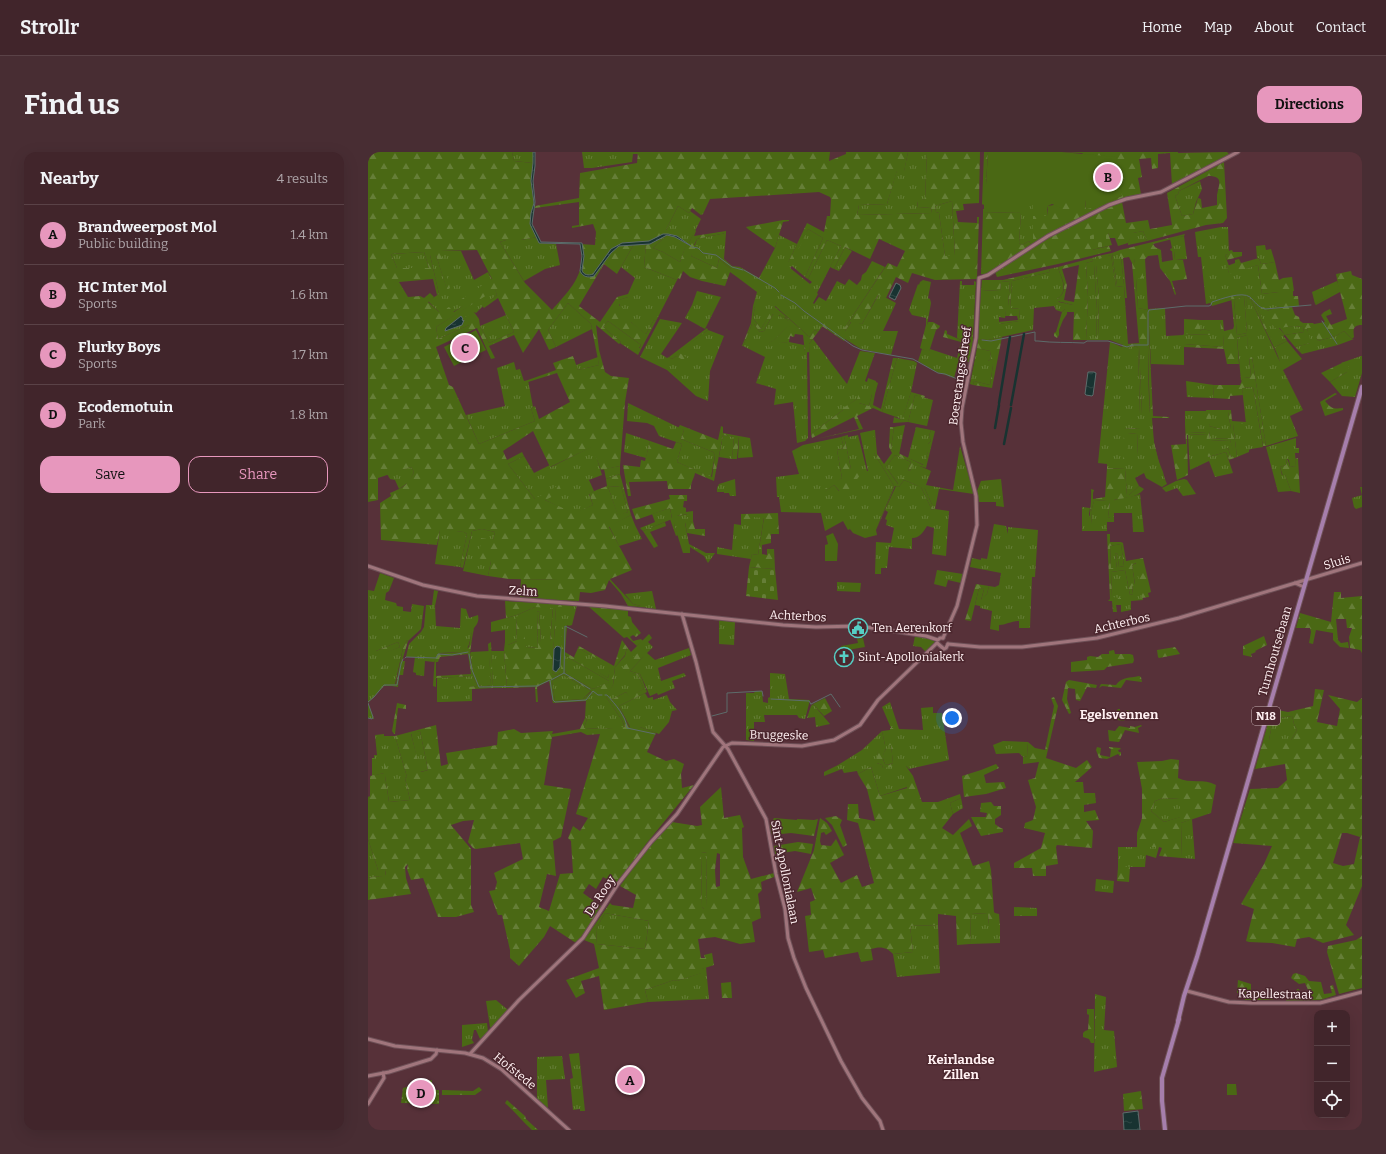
<!DOCTYPE html>
<meta charset="utf-8">
<style>
:root{--surface:#41252b;--page:#482d33;--text:#f1f3f6;--muted:#aea5a9;--line:#5a4247;--accent:#e797bd}
body{margin:0;font-family:Bitter,serif;background:var(--page);color:var(--text)}
.controls{position:absolute;right:12px;bottom:12px;display:grid;overflow:hidden;border-radius:8px;box-shadow:0 4px 16px #0002}
.controls button{width:36px;height:36px;display:grid;place-items:center;padding:0;border:0;border-bottom:1px solid var(--line);background:var(--surface);color:var(--text);font:20px sans-serif}
.you{position:absolute;left:584px;top:566px;width:14px;height:14px;margin:-10px;border:3px solid #fff;border-radius:50%;background:#1a73e8;box-shadow:0 0 0 6px #1a73e833}
.badge{display:grid;place-items:center;width:26px;height:26px;border-radius:50%;background:var(--accent);color:#111;font-size:13px;font-weight:700}
.pin{position:absolute;translate:-50% -50%;border:2px solid #fff;box-shadow:0 1px 4px #0006}
.list{margin:0;padding:0;list-style:none}
h2{display:flex;justify-content:space-between;align-items:center;height:52px;margin:0;padding:0 16px;font-size:17px}
h2 small{font-size:13px;font-weight:400;color:var(--muted)}
.list li{display:grid;grid-template-columns:26px 1fr auto;gap:12px;align-items:center;box-sizing:border-box;height:60px;padding:0 16px;border-top:1px solid var(--line)}
.list b{display:block;font-size:15px;white-space:nowrap}
.list p{margin:0;font-size:13px;white-space:nowrap;color:var(--muted)}
.list em{font-size:13px;font-style:normal;color:var(--muted)}
.actions{display:flex;gap:8px;padding:12px 16px}
.actions a{flex:1;padding:9px 0;border:1px solid var(--accent);border-radius:12px;text-align:center;font-size:14px;color:var(--accent)}
.actions .main{background:var(--accent);color:#111}
.icon{flex:none;width:22px;height:22px;fill:none;stroke:currentColor;stroke-width:2;stroke-linecap:round;stroke-linejoin:round}
.map{position:relative;flex:none;width:994px;height:978px;overflow:hidden;border-radius:12px}
header{display:flex;align-items:center;gap:24px;box-sizing:border-box;height:56px;padding:0 20px;background:var(--surface);border-bottom:1px solid var(--line)}
header strong{font-size:19px}
nav{display:flex;gap:22px;margin-inline-start:auto;font-size:14px}
.intro{display:flex;align-items:center;justify-content:space-between;box-sizing:border-box;height:96px;padding:0 24px}
h1{margin:0;font-size:28px}
.button{padding:10px 18px;border-radius:12px;background:var(--accent);color:#111;font-size:14px;font-weight:700}
main{display:flex;gap:24px;padding:0 24px}
aside{flex:1;background:var(--surface);border-radius:12px;box-shadow:0 4px 16px #0002}
.map>svg:first-child{display:block}
.grass{fill:url(#grass-tufts);fill-rule:evenodd}
.forest{fill:url(#forest-firs);fill-rule:evenodd}
.cemetery{fill:url(#cemetery-stones)}
.park{fill:#4a6814}
.garden{fill:url(#garden-dots)}
.water{fill:url(#water-ripples);stroke:#5d6c6b}
.lines{fill:none;stroke-linecap:round;stroke-linejoin:round}
.stream{stroke:#5d6c6b;stroke-width:1}
.canal{stroke:#183331;stroke-width:2.5}
.minor-casing{stroke:#6e5057;stroke-width:5}
.major-casing{stroke:#6e5057;stroke-width:6}
.minor{stroke:#a0757c;stroke-width:3}
.major{stroke:#a67eac;stroke-width:4}
.labels{text-anchor:middle;stroke-width:3;stroke-linejoin:round;paint-order:stroke}
.shield{fill:#4c272e;stroke:#c9b4b7;stroke-width:1}
.shield-label{font-size:11px;font-weight:bold;fill:#fff0f2}
.street-label{font-size:12px;fill:#fff0f2;stroke:#4c272e}
.poi-label{font-size:12px;fill:#fff0f2;stroke:#4c272e;text-anchor:start}
.neighbourhood-label{font-size:13px;font-weight:bold;fill:#fff0f2;stroke:#4c272e}
</style>
<header>
<strong>Strollr</strong>
<nav><a>Home</a><a>Map</a><a>About</a><a>Contact</a></nav>
</header>
<div class="intro"><h1>Find us</h1><a class="button">Directions</a></div>
<main>
<aside>
<h2>Nearby<small>4 results</small></h2>
<ul class="list">
<li><span class="badge">A</span><div><b>Brandweerpost Mol</b><p>Public building</p></div><em>1.4 km</em></li>
<li><span class="badge">B</span><div><b>HC Inter Mol</b><p>Sports</p></div><em>1.6 km</em></li>
<li><span class="badge">C</span><div><b>Flurky Boys</b><p>Sports</p></div><em>1.7 km</em></li>
<li><span class="badge">D</span><div><b>Ecodemotuin</b><p>Park</p></div><em>1.8 km</em></li>
</ul>
<div class="actions"><a class="main">Save</a><a>Share</a></div>
</aside>
<div class="map">
<svg width="994" height="978" viewBox="0 0 994 978">
<defs>
<pattern id="grass-tufts" width="24" height="20" patternUnits="userSpaceOnUse"><rect width="24" height="20" fill="#4a6814"/><path d="M3 7l-1-3M5 7V3M7 7l1-3M15 17l-1-3M17 17v-4M19 17l1-3" fill="none" stroke="#657e37"/></pattern>
<pattern id="forest-firs" width="22" height="20" patternUnits="userSpaceOnUse"><rect width="22" height="20" fill="#4a6814"/><path d="M5 1l3.5 6h-7zM16 11l3.5 6h-7z" fill="#657e37"/></pattern>
<pattern id="cemetery-stones" width="16" height="16" patternUnits="userSpaceOnUse"><rect width="16" height="16" fill="#4a6814"/><path d="M2 7V4a2 2 0 0 1 4 0v3zM10 15v-3a2 2 0 0 1 4 0v3z" fill="#657e37"/></pattern>
<pattern id="garden-dots" width="8" height="8" patternUnits="userSpaceOnUse"><rect width="8" height="8" fill="#4a6814"/><path d="M2 2h.1M6 6h.1" fill="none" stroke="#657e37" stroke-width="1.8" stroke-linecap="round"/></pattern>
<pattern id="water-ripples" width="26" height="14" patternUnits="userSpaceOnUse"><rect width="26" height="14" fill="#183331"/><path d="M2 4q2-2 4 0t4 0M15 11q2-2 4 0t4 0" fill="none" stroke="#2f4745"/></pattern>
</defs>
<rect width="100%" height="100%" fill="#573139"/>
<!-- grass -->
<g class="grass">
<path d="M144 0H165V11L146 9Z"/>
<path d="M214 0H282V2H265L264 10 224 16H216Z"/>
<path d="M540 0H559L557 47 549 50 550 56 563 55 564 61 489 63 491 53 519 52 529 18 536 19Z"/>
<path d="M832 29 834 37 828 50 825 62 814 64 807 44 810 42 811 39Z"/>
<path d="M584 49 587 104H577L571 61 568 60 567 54Z"/>
<path d="M657 50H665V57L679 58V64H665V92L663 93 661 89 654 93 651 91 653 61 615 60V57H657Z"/>
<path d="M310 54 321 61 322 59 333 67 321 91H319L312 110 295 100 285 96 298 84V78Z"/>
<path d="M853 75H860L861 102 857 103 861 114H859L861 121 890 113 894 142 911 140V154L899 159 891 157 918 187 906 193 886 149 881 144 863 145 864 148 844 154 842 151 838 152 833 105H830L827 80Z"/>
<path d="M440 77 455 86 437 125 424 114 422 116 442 132 444 130 440 127 459 88 473 94 449 141 450 142 445 151 446 152 451 145 458 149 469 129 477 133 481 127 489 133 493 128 494 123 498 120 504 109 517 115 478 174 470 181 457 171 450 180 447 178 441 185 435 179 407 154 393 177 385 166 387 154H385L389 140 369 125H372L371 117H363L351 107 349 116 323 104 329 87 358 81 356 107 364 114 372 115 391 126 407 96 411 83 429 92 420 111Z"/>
<path d="M775 79 779 89 760 93V91L764 81Z"/>
<path d="M816 84 819 107 807 108 806 99H803L802 97 804 96 802 87Z"/>
<path d="M169 85 171 91 188 92 192 113 177 117 156 129 132 90 138 88H153Z"/>
<path d="M278 91 276 115 309 128 288 169 286 168 278 182C267 174 252 163 251 148L260 145V142L267 126 253 115 266 92Z"/>
<path d="M897 93 898 98 903 97 907 110 893 112 891 106H889L888 94Z"/>
<path d="M477 95 484 99 471 119 466 117Z"/>
<path d="M752 98V104L753 105 756 133H749L744 101Z"/>
<path d="M71 99H93L106 128 120 120 124 128 93 148 97 153 85 160H71L60 149 71 142 62 103H68L79 137Z"/>
<path d="M56 100 61 116H29L23 102Z"/>
<path d="M743 103 748 135 756 134 760 192H759L760 214V197L762 195 768 194 770 196 772 262H774L771 194H778L780 196C781 238 779 282 795 320 796 324 797 328 799 332L794 335 778 326 776 321 767 326 771 334 761 343H759L757 317 739 316V312L730 311 742 190 754 195 755 193 742 188H730L731 145 728 113H726L729 158 728 188H718L720 145 718 111 725 109 724 106 730 104 731 106ZM772 276V303H770L769 281 759 282V310L756 277Z"/>
<path d="M766 107H777L780 157 797 156 798 184 815 183 816 182 843 183 842 179 835 177 832 179V168H852L853 180H847V182H855L856 195 816 192V213L783 212 780 158 770 156 768 126 775 111H767Z"/>
<path d="M690 115C692 125 702 138 689 147L691 150 705 153V157H697L694 160 688 158 686 154 666 156 665 178 620 188 610 187 613 138 632 139 633 130 642 129 640 154H632L638 159 637 166 631 165V172L651 169 652 157 642 156 644 129 682 120 681 117Z"/>
<path d="M555 128 563 130 560 146 562 147 563 151 559 173H558V166L544 163 541 158 550 132 551 133 552 130Z"/>
<path d="M592 129H594V133H606V129L608 130 605 185 600 184 593 188 589 186Z"/>
<path d="M969 129 972 138 947 152 944 140Z"/>
<path d="M127 137 129 143 115 154 108 161 106 160 101 173 70 187 68 175Z"/>
<path d="M329 139 353 145 337 177 317 166 324 153Z"/>
<path d="M511 142 528 151 515 179H530L523 203 493 197 477 187V179L484 169 494 172Z"/>
<path d="M876 144 879 181 869 183 866 148Z"/>
<path d="M878 145H879L883 148 912 210 907 195 919 189 934 207 915 218 935 258 922 264 930 284 898 294 884 205 881 206 883 225 876 226 873 229 869 186 879 183 880 197Z"/>
<path d="M200 151 223 172 224 177 188 195 180 178Z"/>
<path d="M405 162 416 165 423 171C415 178 410 187 401 191L421 190 436 193 437 200H439L440 286 437 289 429 291 425 250 406 253 408 237 388 231 397 205 375 194 384 172H386L392 180 396 179Z"/>
<path d="M138 163 146 180 121 191 112 174Z"/>
<path d="M292 167 314 171 293 202 299 206 301 205 304 207 308 204 323 209 309 200 340 178 356 184 342 219 340 249 328 244 299 218 272 205Z"/>
<path d="M240 169 273 193 271 196 273 197 270 203 252 191 253 190 235 175Z"/>
<path d="M926 174 935 175 936 180 917 183 911 175Z"/>
<path d="M939 176H946L950 189 968 184 976 179 984 187H986L970 193 934 202 927 195 942 191Z"/>
<path d="M445 187 479 232 492 199 507 201 497 229 499 230 500 226 508 229V230L510 231 507 242H504L501 254 491 251 489 247 476 256 475 258 443 282 441 192Z"/>
<path d="M595 189H605L601 210 591 207 586 226 566 219 550 209 554 197 561 199 562 197 589 206 591 198 593 199V204L595 206 596 194 594 193Z"/>
<path d="M609 196 622 199 623 207 620 209 625 213 622 233 606 229 605 233 602 232Z"/>
<path d="M993 204H994V221L987 245 974 244 962 230 979 220 976 211H973Z"/>
<path d="M230 205 231 213 210 218 208 213Z"/>
<path d="M529 206 546 209 549 211 543 240 534 269 531 266 514 260Z"/>
<path d="M146 210 148 218 152 217 156 229 160 228 165 255 163 256 167 269 111 292 98 263 137 254 129 216Z"/>
<path d="M818 229 846 233 845 246 819 245Z"/>
<path d="M885 235 895 295 883 297 881 298V300L869 305 865 272H878L874 236Z"/>
<path d="M547 243 565 248 559 274 540 270Z"/>
<path d="M260 251 316 278 313 287 345 300 347 303 343 325 309 310 314 292 291 284 286 274 279 271 259 269Z"/>
<path d="M817 259H839L840 280 821 281V273L817 272Z"/>
<path d="M846 260H860L863 277H853L841 274C841 270 843 267 843 262Z"/>
<path d="M537 273 531 303 523 297 526 275Z"/>
<path d="M548 275 563 278 561 284 563 289 560 292V300L556 313 540 306Z"/>
<path d="M506 278V301L526 334 508 378 509 383 497 386 485 381 482 377 480 378 475 369 457 379 453 361 413 360 411 345H409L408 325 431 322 424 299 435 293 473 285 476 296 469 298 474 326 456 340 466 333 471 339 483 317 476 284 480 283V285L490 283 499 319H500L492 281Z"/>
<path d="M841 279H863V286L842 287Z"/>
<path d="M258 281 282 289 278 306 256 300Z"/>
<path d="M840 282V305L858 300 865 321 847 325 841 309 822 318 820 283Z"/>
<path d="M355 283 366 285 364 307 351 305Z"/>
<path d="M371 284 382 286 385 305 370 306Z"/>
<path d="M928 286V296H931V301H927L928 314 922 315 921 308 919 307 918 313 912 315 914 323H917L923 339 910 340 898 295Z"/>
<path d="M862 288 867 304 863 305 860 296 842 302V289Z"/>
<path d="M225 294 234 323 221 328 226 339 221 342 225 353 206 362 177 348 167 347 140 312 156 304 166 321 182 313 183 315Z"/>
<path d="M592 294 606 342 571 337 567 357 581 359 578 404 564 402 566 376 559 374C555 380 552 386 544 386V397L521 395 519 416H513V422H507L508 390 523 391 526 376 518 373 519 368 517 367 520 360 517 358 528 334 531 335 536 328 553 335 564 358 566 357 557 337 535 326 531 333 518 315 527 303 543 310 540 318 542 319 545 311 563 319 558 333 585 338Z"/>
<path d="M252 314V322L238 327 236 317Z"/>
<path d="M43 315 46 320 41 330 31 337 27 328 22 327 19 322Z"/>
<path d="M367 327 368 344H362L361 341H356V340H349V336L351 332Z"/>
<path d="M633 327 636 355 628 354V350H611L609 339 613 329Z"/>
<path d="M816 327 819 328 828 342 815 344 809 336 798 340 794 336 808 329Z"/>
<path d="M253 334 260 360 250 364 240 335Z"/>
<path d="M992 335H994V355L988 357 986 355 984 346 994 343Z"/>
<path d="M772 342 776 380H765L764 361H746V370H742V366L740 365 742 350C751 345 762 346 772 342Z"/>
<path d="M739 348V379H714V355L722 356 721 362 724 373 723 360 726 349Z"/>
<path d="M302 356 304 367 275 379 272 376 287 370 284 362Z"/>
<path d="M320 362V365H325V369L317 371 321 392 338 401H347L340 411 336 404 322 395V401H315L306 372 309 364Z"/>
<path d="M263 363 267 373 274 387 251 394 241 374Z"/>
<path d="M383 365H396L390 403 384 402 383 407 349 402V395L364 398 366 372 373 373V368H383Z"/>
<path d="M626 372 638 374 640 382V375L670 378 667 425H664L662 476H651V469C643 469 638 473 631 473V479L622 477 624 459 612 456V454L607 453 611 436 616 437 613 448 619 442 621 434 627 435 631 433 633 421 602 415 604 406 613 408V406L619 407Z"/>
<path d="M72 377 96 380 99 382 92 415 67 412Z"/>
<path d="M114 377 127 380 125 388 113 392 123 409 120 424 95 419 104 379Z"/>
<path d="M753 392 756 414 751 415 749 401 747 402 749 416H743L742 394Z"/>
<path d="M769 411 775 448 763 449V458L753 460V447L744 446 743 420 757 418 762 443 765 442 764 433 767 432 764 413Z"/>
<path d="M569 418 595 422 593 431 580 428 578 435 566 432Z"/>
<path d="M12 421 26 426 21 439 18 441 17 448 28 451 29 454 35 455V459L43 460 44 452 56 454 53 477 40 489 39 488 35 496 27 532H24V534H16L0 551 6 567 0 566V438L6 439ZM30 490 32 495 13 502 8 499Z"/>
<path d="M469 430 493 431 492 440 469 439Z"/>
<path d="M66 438 70 439 67 454 68 474 92 476 93 456 98 457 101 466 110 463C112 472 106 474 104 480 102 486 102 492 99 497L94 500 72 501 66 510 57 509 56 524 48 523V521L45 520 47 505H38L41 492 53 480 56 475 58 453H64Z"/>
<path d="M284 439 288 457 273 455V454L265 452 257 442Z"/>
<path d="M205 453H209L204 473 201 474 199 473 193 521 187 523 184 521 188 454H205Z"/>
<path d="M167 455H185L182 490H173L171 459 169 460 170 496 158 495 148 465 149 489 140 493V490H137V478L123 480V470L149 463Z"/>
<path d="M351 468 367 470 366 493 351 492Z"/>
<path d="M281 482 284 486 280 490 285 495 279 501 287 508 321 496 323 503 290 516 293 529 316 521 318 524 304 529 307 536 290 543 289 541 282 544 272 522 262 519 276 504 258 519 270 523 276 537 261 545 258 540 243 548 239 542 245 533 247 515 257 504 259 495 263 500Z"/>
<path d="M547 484 566 488 567 491 558 500 553 495 545 494Z"/>
<path d="M210 496 243 514 240 526 208 508 206 505Z"/>
<path d="M121 499 123 533 114 535C105 528 104 512 102 502L103 500Z"/>
<path d="M123 499H136L139 536H125Z"/>
<path d="M196 503 241 529 242 530 225 537 198 522 197 518Z"/>
<path d="M402 521 417 522 421 547 442 548 437 567 431 566 429 563H396L397 570H386V589L378 588V541H386L387 539H394L395 550 400 551V546L402 545Z"/>
<path d="M195 523 223 539 215 547 187 549 184 529Z"/>
<path d="M105 524 109 534 102 535V548H73V550H69V526Z"/>
<path d="M225 541 238 545 254 568 257 576 234 577 216 576 219 567 217 566 218 548Z"/>
<path d="M277 541 280 546 285 545V548L299 543 302 550 309 558 304 559 301 570 291 582 272 575H262L251 554Z"/>
<path d="M522 550 531 577 555 578 553 556 565 555V561H574L581 608 541 617 538 614 539 635 512 644 503 615 490 622 489 619 476 621 474 617 456 624V620L470 613 494 598 514 579 517 593 523 592 525 611 520 613 517 612C514 605 514 603 518 597L510 599 509 611 514 613 515 616 528 612 525 576H523L514 555Z"/>
<path d="M445 552 462 572 448 575 447 565 439 566 443 554Z"/>
<path d="M924 564 926 572 929 578 923 588H901L905 567Z"/>
<path d="M52 579 60 618 52 620 43 581Z"/>
<path d="M16 582V584H27L39 625 37 626 42 648 21 650 17 624H19L16 595V621L4 624V606H6V603H9L7 583Z"/>
<path d="M635 589 660 590 659 604 655 605 651 601 628 602 625 593Z"/>
<path d="M593 646 595 656 585 662 582 651Z"/>
<path d="M795 646 812 647 813 665 796 670 783 659 787 649Z"/>
<path d="M824 667 827 707 814 706 813 671Z"/>
<path d="M0 687 10 718H17L18 724 11 725 10 724 0 726Z"/>
<path d="M750 695H791L788 706 778 703 777 715H750Z"/>
<path d="M339 700 338 757H336L334 755 333 701Z"/>
<path d="M728 727 746 729 745 741 727 739Z"/>
<path d="M646 755 669 756V764H646Z"/>
<path d="M237 761 281 769 277 797 229 792 228 777Z"/>
<path d="M603 761 620 762 621 773H632V791L602 792Z"/>
<path d="M570 773 572 821 529 825 525 802 545 800 542 774Z"/>
<path d="M338 815 341 847 280 850 277 838 306 828 309 829 333 821 334 817Z"/>
<path d="M727 842 738 845 736 878 746 879 749 915 726 920Z"/>
<path d="M128 848 140 858 123 876 122 875 118 849Z"/>
<path d="M119 871 120 880 112 887 108 878H106L104 888 106 891 94 895V873Z"/>
<path d="M211 901 217 959H212V957L205 958 202 927 205 926 201 902Z"/>
<path d="M194 904 197 927 178 928 180 956 169 947V905Z"/>
</g>
<!-- forest -->
<g class="forest">
<path d="M0 0H144L146 9 165 11 163 29 166 51 163 74 169 85 153 88H138L132 90 157 131 184 158C202 138 220 120 212 92L227 93 228 80 225 72 204 76V74L211 73V50L167 56V54L211 46 212 21 269 11 270 0H462L461 9 478 2V0H540L536 20 529 19 519 52 491 53 489 63 564 61 563 55 550 56 549 49 557 47 559 0H612L611 51 595 52 596 58 588 59 590 70 609 71V65H611L609 127 567 128 544 121 540 131 528 125 518 146 510 143 494 172 483 170 477 179 478 186 476 189 454 174 457 170 470 180 478 174 520 111 529 115 537 99 511 87 502 107 477 95 466 117 462 115 473 94 459 88 440 127 437 125 455 86 440 77 423 113 420 111 439 71 456 80 459 64H462L463 47 462 45 451 40 342 47 335 62 333 63 324 56 321 61 310 54 298 78V84L285 96 295 100 312 110 319 90 321 91 327 78 328 79 326 84 358 79V81L329 87 326 93 331 95 328 99H326L323 104 349 116 351 107 363 117H371L372 118V125H369L362 120 357 134 334 129 322 125 315 119 312 127 310 126 309 128 276 115 278 91 266 92 249 122 236 112 211 154 232 170 249 145 260 142V145L251 148 253 151 251 153 265 164 263 170 278 182 286 168 288 169 273 197H271L273 193 240 169 235 175 253 190 251 192 228 173 231 198 237 220 243 224 261 226 257 250 252 314 233 318 224 295 182 315 165 279 135 299 139 308 154 300 156 304 140 312 167 347 191 333 194 340 177 348 206 361 225 353 221 341 239 334 238 327 252 322 263 363 241 375 264 418 242 427 265 452 273 454V455L260 454 253 442 241 428 237 438 223 441 212 440 211 449 190 448V428L141 427 120 424 123 409 109 406 113 392H112L113 386 125 388 127 380 114 377 104 379 95 416 92 415 99 382 96 380 72 378 69 393 13 388 12 351 23 344 22 341C36 335 39 334 46 320L43 315 10 326V348L0 350ZM584 49 587 103 577 104 571 61 568 60 567 54ZM109 98 124 127 92 148 96 153 86 160 81 155 71 160 60 150 66 145 62 141 56 146 52 144 40 145 31 130 65 127 69 143 71 142 62 103H68L79 138 82 136 72 99ZM56 100 61 116H29L23 102ZM127 138 129 143 114 154 116 156 130 146 146 180 121 191 112 174 111 167 106 160 97 165 101 173 70 187 68 175ZM200 151 223 172 231 213 210 218 205 204 185 211 188 218 160 228V230L189 221 202 250 171 267 167 254 163 256 167 269 111 292 85 235 81 233 68 195 109 176 123 207 127 206 121 194 146 183 155 201 171 177 181 198 188 195 180 178ZM253 334 260 360 250 363 240 335Z"/>
<path d="M616 0H620L618 32 616 33V53L614 52Z"/>
<path d="M694 0H810V1L859 0 861 2 804 33 802 1 790 2V16L784 17 783 6 771 7 774 25 770 26 773 42 754 46 665 92V64H679L680 54 697 51H708V48H717L718 57 754 44 714 1Z"/>
<path d="M856 10 859 66 855 71 838 73 779 89 775 79 765 81 760 91 750 94 747 86H742L740 81 724 98 741 94 743 99 690 112 629 125 627 120 686 83 752 50H754L758 71 780 68 782 77 804 73 799 41ZM840 24C856 24 851 32 849 43 849 46 849 50 849 53L834 56 833 47 830 46 825 62 814 64 807 44 810 42 811 39Z"/>
<path d="M615 60 653 61 651 91 654 93 661 89 663 93 620 122H613Z"/>
<path d="M415 68H421V69L415 70 407 96 380 77 378 75Z"/>
<path d="M817 82 816 84 785 92 787 95 793 98 794 110 805 108 804 99H806L807 108H815L819 127 804 129 808 142 807 143 802 129 792 116 790 103 780 104 777 107H766L767 111H775V126L768 127 770 156 780 158 785 264 801 265V266H784L786 290 793 319 784 287 782 267 780 196 777 194H771L774 262H772L770 196 768 194 762 195 760 197V214H758V194L759 192 771 191 764 111 761 105 755 106 759 146H757L756 134 748 135 743 103 731 107 730 104 744 101 749 133H756L753 105H752V98Z"/>
<path d="M864 98 865 100H874V104L859 108 857 103 860 102V99Z"/>
<path d="M724 106 725 109 718 111 720 145 718 188H705L706 160H699V162L695 168 691 178V183L689 186 686 184V181L688 180 694 160 697 157H705V153L689 149V147C703 138 692 125 690 115ZM711 113 706 150 696 148 699 133 694 117Z"/>
<path d="M891 106 893 112 907 110 911 128 915 126 924 125 926 139H925V144H930L931 154 924 155 927 163 931 165 932 169 935 171H945L946 172 957 170 953 163 956 160 962 157 964 162 958 164 963 173 979 167 972 140 948 153 947 152 971 138 968 122 983 119 984 123 994 127V173C985 173 985 177 986 185L984 187 976 179 968 184 950 189 945 176H939L943 191 927 195 917 183 915 184 890 157 896 155 899 159 911 154V140L894 142 890 113 861 122 859 114 867 111V108L871 107 873 111ZM926 174 935 175 936 180 917 183 911 176Z"/>
<path d="M726 113H728L731 145 730 188H728L729 158Z"/>
<path d="M681 117 682 120 644 129 642 156 652 157 651 169 631 172 630 170 650 168 649 164H637L638 159 631 158V154H640L642 129 633 130 632 139 613 138 614 128H635Z"/>
<path d="M876 141 881 144 886 149 906 192 918 187 919 189 907 195 913 210 883 148 879 145H878L882 197H880L879 183 869 186 871 212H859L856 197 816 195V192L856 195 855 183 847 182V180L853 179 852 168H855L856 179 865 177 866 174 863 144ZM876 144 879 181 869 183 866 148Z"/>
<path d="M385 154H387L385 166 393 177 406 154 435 179 441 185 447 178 450 180 441 192V200L437 201 435 183 427 182 426 185 422 184 421 190 412 191 401 195 400 191C410 187 415 178 422 171L417 165 415 167 411 163 410 166 405 162 396 179 392 180 386 172H384L375 194H374L383 171Z"/>
<path d="M816 167 832 168V179L835 177 843 179V183L816 182Z"/>
<path d="M560 170H565L572 174 571 176 568 178 561 200 554 197 552 196 558 173H559Z"/>
<path d="M339 176 340 178 310 200 324 209 322 212 308 204 304 207 301 205Z"/>
<path d="M577 178 579 179V182L593 188 600 184 605 185V189L595 190 594 193H596L595 206H592L593 199 591 198 593 190 575 185Z"/>
<path d="M634 185 624 236 605 233 606 229 622 233 625 213 620 212V209L623 207 622 199 609 196 610 187 620 188Z"/>
<path d="M881 205H884L898 294H895L885 235 874 236 875 243 862 244V247L845 246 846 233H872L875 226 883 225Z"/>
<path d="M525 206H529L514 260 505 256 489 264 495 277 448 287 491 277 486 265 444 286 443 282 475 258V256L489 247 491 241 494 242 491 251 501 254 504 242H507L505 253 513 257Z"/>
<path d="M976 210 979 212 981 216 979 220 962 230 953 221Z"/>
<path d="M543 240 557 244 556 246 547 243 540 270 525 271 526 265 534 268Z"/>
<path d="M967 241 969 242 957 249C964 257 965 257 975 256V258L957 264 952 250Z"/>
<path d="M838 258H863L864 269 878 270V272H865L869 305 861 308 858 300 840 305 838 297 839 282 819 283 820 323 809 328 803 293 818 292 817 272H821L822 281 839 280ZM847 260H860L863 277H853L841 274V272H845V269H843V262H846ZM841 279H863V286L842 287ZM862 288 866 304 863 305 860 296 842 301V289Z"/>
<path d="M312 273 350 288 353 274 355 275V281L371 284 369 307H364L366 285 355 283 346 329 327 321C326 327 322 331 323 337H300L299 329 261 330 263 344H260L255 313 272 315 273 308 277 309 282 289 305 297 308 290 314 292 309 310 344 325 347 303 345 300 313 287 316 278 310 276Z"/>
<path d="M522 275H526L523 297 526 299 555 313 560 300V292L563 289 561 284 563 278 567 279 558 316 545 312 542 319 540 318 543 310 527 303 518 315 530 332 535 325 551 331 557 337 566 357 564 358 553 335 536 328 531 335 527 334 508 379 526 334 506 301V278H507L509 302 516 312 524 301 521 295Z"/>
<path d="M772 276V303H770L769 281 760 282 759 311H755L756 277Z"/>
<path d="M476 284 483 317 493 322 476 344 466 333 456 340 455 338 474 326 469 298 476 296 473 285Z"/>
<path d="M930 306 932 341 923 339 917 323 915 324 912 315 918 313 919 308H920L922 315 928 314 927 307Z"/>
<path d="M739 316 757 317 759 343H761L771 334 776 337C768 347 757 345 746 348V350H742L740 365 742 366V370H739V348L726 349 723 360 724 373H722C721 361 724 349 723 337L726 338 725 341V347L737 345Z"/>
<path d="M301 343H319V349H316L315 355 318 356V360L325 359V365H319V362L309 364V371L306 372 310 383 308 384 302 367 304 366 302 356 268 368 264 357 302 347Z"/>
<path d="M410 361 411 382H403V391L394 393V402L399 403V397H406L407 417 381 415 384 402 390 403 396 366 383 365V368H373V362Z"/>
<path d="M325 369 327 377H337V384L319 381 317 370Z"/>
<path d="M297 370 298 374 282 380 290 394 286 396 275 379Z"/>
<path d="M739 382H742V390H753L755 391 758 409 775 406 783 440 780 441 781 445 774 446 768 411 764 413 767 433 764 434 765 442 762 443 757 418 743 420 744 445 753 446V453H748L749 460H745L744 449H740L742 447ZM753 392 756 414 751 415 749 401 747 402 749 416H743L742 394Z"/>
<path d="M608 432 621 434 619 442 613 449 616 437 611 436 603 469 597 468Z"/>
<path d="M966 440H973V446L994 444V501L992 498 982 496 981 485 984 476H979L978 467H968L970 488 973 491 980 490 981 496 972 495 965 488V481L948 478 945 492 941 491 943 480 942 476H928L932 461 963 470Z"/>
<path d="M137 449 205 453V454L188 455 184 521 187 523 193 521 194 472 199 473 197 500 240 526 242 514 210 496 211 494 246 514 254 488 259 495 257 503 247 515 245 533 240 542 243 548 258 540 261 544 276 537 270 523 252 518 272 499 277 503 262 519 272 522 279 540 251 554 261 575H260H272L288 581 279 600 298 609 306 607 316 612 313 622 314 636 326 633 278 692 249 732 235 725 228 737 221 732 215 741 234 755 216 782 208 791 182 774 176 785 151 814 142 806V798L134 763H130L121 739 127 738 129 730 126 721 155 707 152 691 108 697 105 696 100 690 106 668 95 669 83 673 103 697V753L106 760 88 765H70L55 726 43 728 39 717 40 712 37 715 38 726 43 742 0 748V726L10 724 11 725 18 723 17 718H10L0 687V645L2 644V624L16 621V595H17L20 624H17L21 650 42 648 37 626 39 625 27 584 68 573 73 614 80 612 78 601 129 593 130 580 146 577 153 581 185 579 184 582 212 577 217 566 219 567 216 576 234 577 257 575 254 568 238 545 234 549 225 541 218 549 185 551 181 529 169 535 170 550H168L167 535 139 536 136 498 137 490H140V493L149 489 148 465 154 463 158 495 170 496 169 460 171 459 173 490H182L185 456 167 455 149 463 138 466ZM196 503 241 529V530L225 537 198 522 197 518ZM195 523 223 539V540L215 547 187 549 184 529ZM52 579 60 618 53 620 43 582ZM213 580 219 583 232 582 208 662 220 666 212 679 205 674 200 686 203 689 205 721 192 722 181 759 171 755 179 722 188 724 185 689 193 685 203 637 176 633 184 585Z"/>
<path d="M220 454 260 458V464L263 465 264 470 273 481 268 485 265 483 262 485 265 489 273 487 275 489 269 494 259 485 256 486Z"/>
<path d="M106 477C104 484 103 495 102 502 102 510 108 530 114 535L123 533 120 492 123 490 125 536 104 537V549L73 550V548H102L101 535 109 534 105 524 68 526V535L65 534 67 502 94 500 101 495 104 478ZM100 502 103 522 68 524V510H70L72 505Z"/>
<path d="M896 484 899 493 887 499 888 500 883 502 884 505 875 503V494Z"/>
<path d="M39 488 40 489 34 509H37L35 523H31L30 535 24 534V532H28L35 496Z"/>
<path d="M30 490 32 495 13 503 15 519 13 520 8 499Z"/>
<path d="M807 495 812 502 791 506 790 505 789 498Z"/>
<path d="M746 498 747 502H762L765 503 766 508 765 511 739 515 736 518 703 520V510L719 508V505L722 504 730 505 734 502H741V499Z"/>
<path d="M771 524 773 525 774 530 758 528 753 536 734 534 731 536 733 532 748 533C753 525 762 526 771 524Z"/>
<path d="M701 528 729 533 728 536 719 535 712 549 708 548 707 537 700 536 699 547 703 561 701 562 694 548 698 530Z"/>
<path d="M947 537 956 538 949 570 969 574 972 557 960 543 989 550 994 546V734L978 773 986 783 955 791 941 785 929 787 927 795 904 791 881 790 878 789 886 757 873 752 896 712 904 694 865 691 882 637 910 636 919 628 917 612 887 617 904 557 920 560 945 554ZM924 564 926 572 929 578 923 588H901L905 567ZM974 681H979L992 685 986 712 975 714 965 711Z"/>
<path d="M686 545 690 554 678 606 708 616 719 608 724 615 707 630H715L716 641H727L728 651 716 653V660L727 658 731 668 718 669 725 679 724 696 689 693 688 695 690 712 678 714V724H665L664 716H646V711L673 696 677 681 656 676 657 671 665 668 668 655 660 628 667 626 671 610 655 612V605L659 604 660 590 667 596 677 598 686 554 683 546Z"/>
<path d="M457 546 464 559 456 564 445 552Z"/>
<path d="M29 551 38 553V557L30 556 27 582H26L24 579Z"/>
<path d="M750 557H752V559L758 560 759 558H761L756 569 743 567 742 566Z"/>
<path d="M773 573 774 574 770 576 771 581 757 578 751 590 741 589 740 578 747 579 751 574 762 576V574L767 575Z"/>
<path d="M522 576H526L529 612 524 615 515 616 514 613 509 611C509 604 508 595 517 593L514 579 522 578ZM518 593H523L525 611 521 613 517 612C512 602 518 602 518 593Z"/>
<path d="M729 595 733 596 732 603 742 605 743 597 741 596V595L752 596 753 597 750 598 751 600H753V603L752 604 750 602 739 607 731 606 728 598Z"/>
<path d="M803 607 811 608 810 626C822 632 836 626 848 633L843 661 813 671 814 706 791 704 794 696 791 695H769V681L774 666V637L769 610 794 609ZM795 646 812 647V665L796 670 783 659 787 649Z"/>
<path d="M628 612 631 616 616 623 618 631 636 630 638 636 618 642 596 645 594 624 613 618Z"/>
<path d="M538 614 545 624 554 650H570L592 642 593 646 582 651 585 662 574 676 585 683 601 667 604 674 592 681 605 714 621 709 623 718 626 760 627 761 631 762 632 773H621L620 762 603 761 602 792 589 793 588 764 570 762V773L542 774 545 800 525 802C519 795 512 794 503 797L505 808 493 810 490 800 457 806 455 798 441 800 437 764 443 763 442 750 447 748 443 736 429 740 446 698 452 666 459 671 464 679 458 683 456 680 453 681 452 689 453 693 463 694 468 687 476 703 462 711 473 731 489 723 494 735 506 731 490 671 479 668 480 652H490L491 666 507 669 499 637 490 622 503 615 512 644 539 636 534 615Z"/>
<path d="M353 635 356 666 372 663 376 675 374 676 375 705 383 727 406 721V725L393 730 394 738 390 742 393 766 384 770 387 790 372 792 347 785 330 787 333 806H337L336 803 344 801 346 813 334 817V821L309 829 306 828 277 838 280 850 236 858 231 824 213 829 217 841 208 846 198 828 231 816 226 792 216 788 242 751 244 753 265 756 268 743 252 734 281 695 304 670 329 674 334 673 332 655ZM339 700 338 756 336 757 334 755 333 701ZM349 701 352 702V734L348 735 347 718ZM237 761 281 769 277 797 229 792 228 777Z"/>
<path d="M623 650 626 654H633V663L627 667V672L631 675 635 677V680L613 684 603 665H618L619 661 612 660 613 651Z"/>
<path d="M468 664 474 668 472 673 479 693 475 695 464 673 457 666Z"/>
<path d="M406 666 429 668V667L446 668 450 667 446 684 423 681 404 683 402 673Z"/>
<path d="M430 690 445 692 443 702 427 699 407 702 406 694Z"/>
<path d="M750 715H762L761 730 749 729Z"/>
<path d="M994 784V836L971 842 959 800 960 794 988 788Z"/>
<path d="M928 821 937 824 941 829 953 830 956 842 964 841 962 834 965 833 968 843 952 848 918 849 919 844 924 845 927 844 929 837H931L933 844H937L941 840 937 831 931 832 923 826 925 822Z"/>
<path d="M870 828 883 832V839L899 840V844H905V848H877V842L869 841Z"/>
<path d="M363 830 364 846H354L353 831Z"/>
<path d="M719 857H726V891H723L721 887 715 885V881L717 879 720 878 721 863 719 862Z"/>
<path d="M111 935 114 938 107 943H74V938L105 939Z"/>
<path d="M773 939 775 957 756 959 755 942Z"/>
<path d="M139 948 157 964 158 967 170 978H164C154 969 147 960 138 952L137 951Z"/>
</g>
<!-- cemetery -->
<g class="cemetery">
<path d="M728 81H740L744 93 724 98 720 85Z"/>
<path d="M381 415 407 417 410 448 378 444Z"/>
</g>
<!-- park -->
<g class="park">
<path d="M620 0H694L748 5 754 44 724 56 718 57 717 48H708V51H697L693 56 684 52 680 54 679 58H665V50H657V57H616V32H618Z"/>
<path d="M108 178 118 198 86 214 76 195Z"/>
<path d="M465 381 470 392 469 409H457V393L460 392 458 384Z"/>
<path d="M153 427 190 428V448L152 445Z"/>
<path d="M495 486 497 495 474 499 473 494 490 491 489 487Z"/>
<path d="M859 932H868L869 943H859Z"/>
</g>
<!-- garden -->
<path class="garden" d="M64 928V938H71V952L33 951 35 936Z"/>
<!-- water -->
<g class="water">
<path d="M165 0H167V14L165 29 167 50 164 72 173 90 214 91 216 104 214 118C215 123 221 124 225 122L243 97 254 91 281 89 295 82H300L309 84 323 94 307 85 299 83 282 92 251 94 243 101 226 124C220 126 215 125 212 119L214 104 212 92 171 91 162 72 163 61 166 51 163 29 165 11Z"/>
<path d="M528 131 532 133 533 136 527 148 521 145Z"/>
<path d="M93 164 95 167H94L95 169 96 168 94 173 77 179 78 176Z"/>
<path d="M720 220H726L728 221 725 243 724 244 718 243 717 242Z"/>
<path d="M189 494 192 495 193 497 192 515 188 520 185 518 186 497Z"/>
<path d="M770 959 772 978H756L755 961Z"/>
</g>
<g class="lines">
<!-- stream -->
<g class="stream">
<path d="M324 95 330 96 335 101 348 103 364 115 375 118"/>
<path d="M376 118 407 136 411 140"/>
<path d="M413 143 427 151 436 159 485 194 494 198 545 207 570 221 577 222 592 228"/>
<path d="M954 169 969 192"/>
<path d="M614 188 623 189 667 180V189H670C685 191 700 190 716 191L719 189H740L759 195 764 193H780V160L781 158 818 154H841L843 153 844 150C853 147 874 139 882 145 887 150 890 155 897 157L943 153"/>
<path d="M101 502 104 518 111 535 169 534 182 528 185 548 187 550 218 548 225 539 230 543H234"/>
<path d="M37 506 38 505 68 506 70 502 84 503 100 500"/>
<path d="M196 521 197 474 219 485"/>
<path d="M183 528 196 521 222 537"/>
<path d="M237 543H239C247 552 258 564 259 576L287 582"/>
<path d="M403 547 441 549 443 552"/>
<path d="M0 550 6 545 16 533H29L33 512 35 507"/>
<path d="M443 552 463 542 472 555"/>
<path d="M344 564 359 560V541L394 539 395 544"/>
<path d="M0 566 4 567 5 565 0 551"/>
</g>
<!-- canal -->
<g class="canal">
<path d="M631 251 642 185"/>
<path d="M643 253 656 182"/>
<path d="M627 276 631 253"/>
<path d="M636 292 643 256"/>
</g>
<!-- minor casing -->
<g class="minor-casing">
<g id="minor">
<path d="M0 414 55 433 109 444 237 454 415 473 448 475 491 474 558 484 570 488 572 486H575"/>
<path d="M927 431 936 435"/>
<path d="M314 462 328 510 345 580 360 597 398 667 408 722 417 757 420 786 426 806 438 836 473 909 494 946 512 969 515 978"/>
<path d="M575 486 589 454 609 373 608 344 595 290 593 271 594 256 608 186 611 126 620 123 680 84 741 53 758 47 793 40 870 0"/>
<path d="M569 491 576 497 578 496 580 492"/>
<path d="M580 492 612 495H654L729 486 811 466 994 411"/>
<path d="M819 839 861 850 883 851H952L994 840"/>
<path d="M0 887 27 894 97 901 115 906 133 917 201 978"/>
<path d="M102 902 151 848 215 786 250 732 283 690 309 662 355 595 364 591 434 594 466 588 492 573 510 548 569 491"/>
<path d="M0 924 21 920 63 907 68 902 69 898"/>
<path d="M0 952 16 926 15 921"/>
</g>
</g>
<!-- major casing -->
<g class="major-casing">
<g id="major">
<path d="M810 869 816 844 829 805 994 235"/>
<path d="M797 978 794 949V926L811 867"/>
</g>
</g>
<!-- minor -->
<use href="#minor" class="minor"/>
<!-- major -->
<use href="#major" class="major"/>
</g>
<!-- icons -->
<defs>
<g id="civic-ring" transform="scale(1)"><circle r="9.5" fill="#4c272e" stroke="#56cec4" stroke-width="1.5"/><path d="M-.6-6.5H3V-4.5H.6V-3L4-1V1h2V6H-6V1h2V-1L-.6-3ZM-1.2 2.5V6h2.4V2.5Z" fill="#56cec4"/></g>
<g id="church-ring" transform="scale(1)"><circle r="9.5" fill="#4c272e" stroke="#56cec4" stroke-width="1.5"/><path d="M-1.2-6h2.4v3.5h3.3v2.4h-3.3V6h-2.4V-.1h-3.3v-2.4h3.3Z" fill="#56cec4"/></g>
</defs>
<g fill-rule="evenodd">
<use href="#civic-ring" x="490" y="476"/>
<use href="#church-ring" x="476" y="505"/>
</g>
<g class="labels">
<!-- shield labels -->
<rect class="shield" x="884" y="555" width="28" height="18" rx="3"/>
<g class="shield-label">
<text x="898" y="568">N18</text>
</g>
<!-- street labels -->
<g class="street-label">
<text transform="translate(592 224) rotate(-82)" y="4">Boeretangsedreef</text>
<text transform="translate(969 410) rotate(-17)" y="4">Sluis</text>
<text transform="translate(155 439) rotate(3)" y="4">Zelm</text>
<text transform="translate(430 464) rotate(3)" y="4">Achterbos</text>
<text transform="translate(754 471) rotate(-13)" y="4">Achterbos</text>
<text transform="translate(907 499) rotate(-74)" y="4">Turnhoutsebaan</text>
<text transform="translate(411 583) rotate(1)" y="4">Bruggeske</text>
<text transform="translate(417 720) rotate(79)" y="4">Sint-Apollonialaan</text>
<text transform="translate(232 744) rotate(-57)" y="4">De Rooy</text>
<text transform="translate(907 842) rotate(1)" y="4">Kapellestraat</text>
<text transform="translate(147 919) rotate(39)" y="4">Hofstede</text>
</g>
<!-- poi labels -->
<g class="poi-label">
<text x="504" y="480">Ten Aerenkorf</text>
<text x="490" y="509">Sint-Apolloniakerk</text>
</g>
<!-- neighbourhood labels -->
<g class="neighbourhood-label">
<text x="751" y="567">Egelsvennen</text>
<text x="593" y="912">Keirlandse<tspan x="593" dy="15">Zillen</tspan></text>
</g>
</g>
</svg>
<div class="controls">
<button>+</button>
<button>−</button>
<button><svg class="icon" aria-label="locate" viewBox="0 0 24 24"><circle cx="12" cy="12" r="6"/><path d="M12 2v4M12 18v4M2 12h4M18 12h4"/></svg></button>
</div>
<div class="you"></div>
<div class="pin badge" style="left:262px;top:928px">A</div>
<div class="pin badge" style="left:740px;top:25px">B</div>
<div class="pin badge" style="left:97px;top:196px">C</div>
<div class="pin badge" style="left:53px;top:941px">D</div>
</div>
</main>
